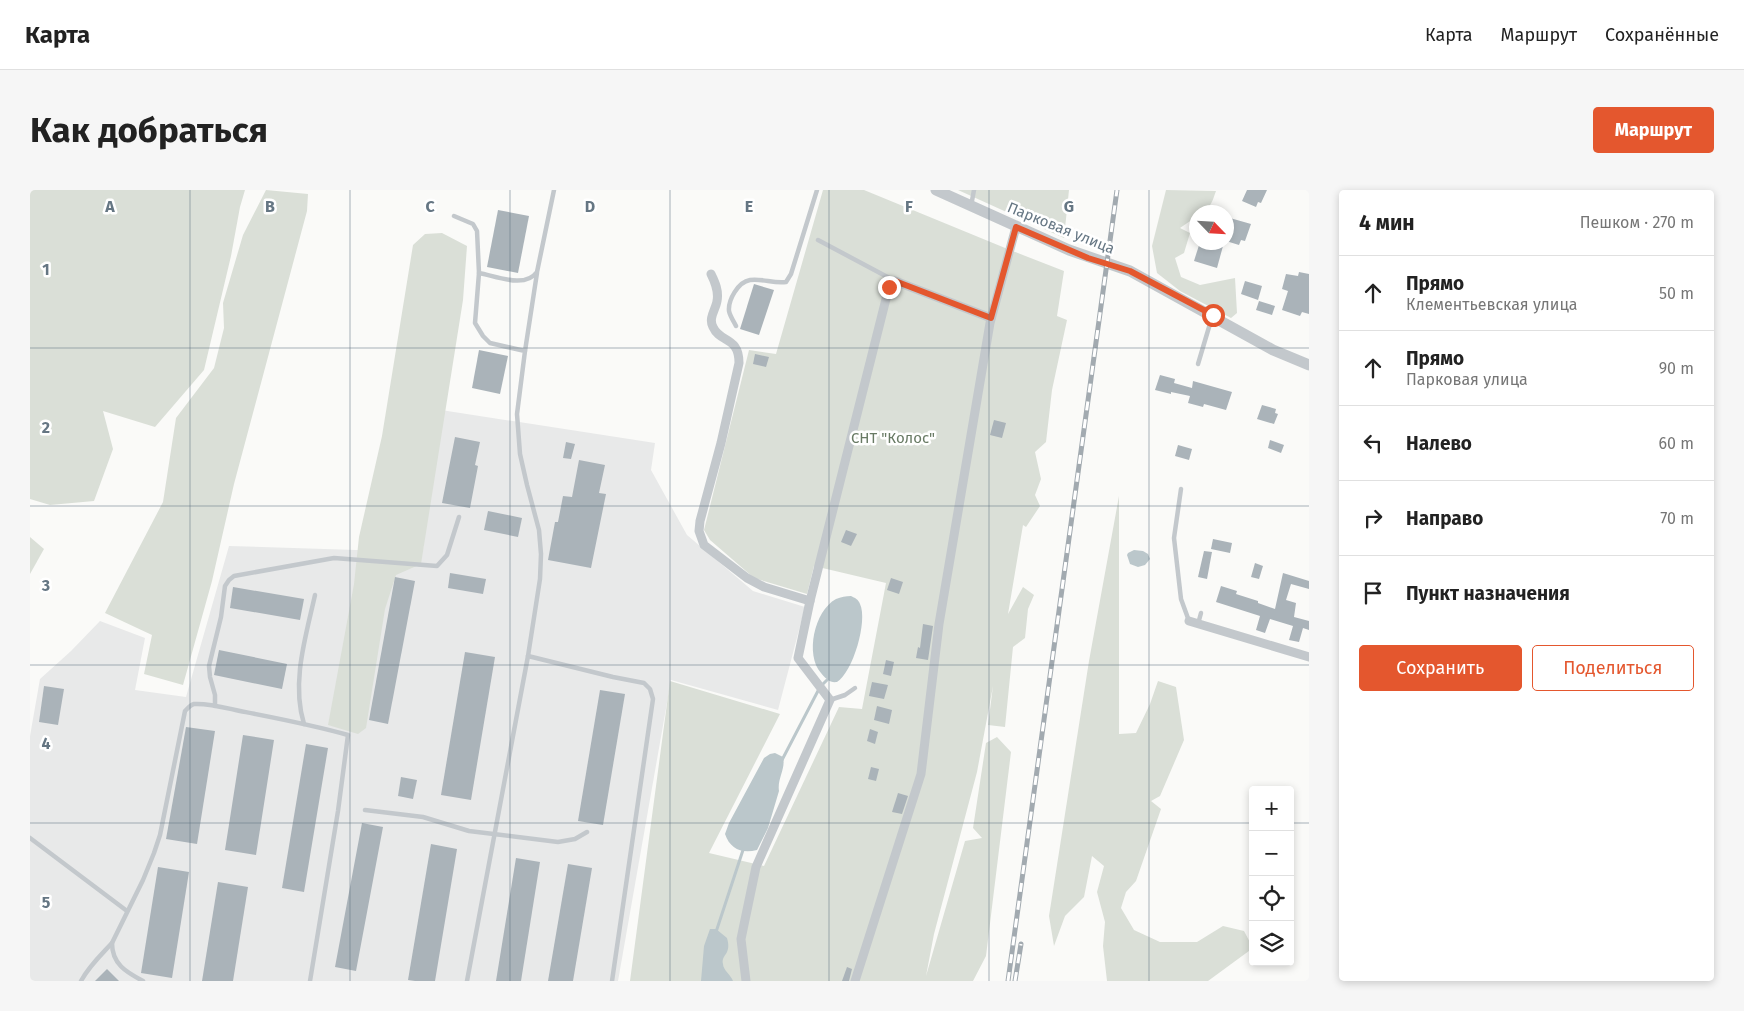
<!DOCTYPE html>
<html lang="ru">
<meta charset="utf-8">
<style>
:root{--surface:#fff;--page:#f6f6f6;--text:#222;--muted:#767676;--line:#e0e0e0;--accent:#e4572e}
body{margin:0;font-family:"Fira Sans",sans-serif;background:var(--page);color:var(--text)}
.controls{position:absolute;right:15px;bottom:15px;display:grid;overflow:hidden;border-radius:5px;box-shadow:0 2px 8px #0003}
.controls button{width:45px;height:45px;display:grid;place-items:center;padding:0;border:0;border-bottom:1px solid var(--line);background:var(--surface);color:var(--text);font:25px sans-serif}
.compass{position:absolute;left:1159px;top:15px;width:45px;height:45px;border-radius:50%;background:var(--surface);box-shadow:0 2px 8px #0003;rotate:115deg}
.stop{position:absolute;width:15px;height:15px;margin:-11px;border:4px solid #e4572e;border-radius:50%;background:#fff}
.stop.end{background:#e4572e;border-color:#fff;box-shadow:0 1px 5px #0008}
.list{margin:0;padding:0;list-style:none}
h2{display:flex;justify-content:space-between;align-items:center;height:65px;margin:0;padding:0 20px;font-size:21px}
h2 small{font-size:16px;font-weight:400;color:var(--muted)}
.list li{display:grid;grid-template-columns:32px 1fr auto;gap:15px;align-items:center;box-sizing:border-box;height:75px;padding:0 20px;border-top:1px solid var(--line)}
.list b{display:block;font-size:19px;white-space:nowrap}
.list p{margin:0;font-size:16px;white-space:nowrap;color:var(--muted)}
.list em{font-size:16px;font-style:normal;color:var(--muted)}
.actions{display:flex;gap:10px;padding:15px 20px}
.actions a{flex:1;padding:11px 0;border:1px solid var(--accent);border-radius:5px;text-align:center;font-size:18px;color:var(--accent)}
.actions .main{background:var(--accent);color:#fff}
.icon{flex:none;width:28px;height:28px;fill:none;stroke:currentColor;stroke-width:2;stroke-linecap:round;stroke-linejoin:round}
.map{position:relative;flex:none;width:1279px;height:791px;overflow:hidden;border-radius:5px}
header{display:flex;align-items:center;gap:30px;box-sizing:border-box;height:70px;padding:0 25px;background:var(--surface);border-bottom:1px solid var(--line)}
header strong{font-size:24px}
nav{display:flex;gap:28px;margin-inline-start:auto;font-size:18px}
.intro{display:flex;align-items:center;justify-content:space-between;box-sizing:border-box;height:120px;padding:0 30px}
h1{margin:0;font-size:35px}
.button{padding:12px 22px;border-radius:5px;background:var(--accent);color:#fff;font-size:18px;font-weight:700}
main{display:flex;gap:30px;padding:0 30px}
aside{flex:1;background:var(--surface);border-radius:5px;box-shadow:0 2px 8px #0003}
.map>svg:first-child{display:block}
.built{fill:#e8e9e9}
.green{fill:#dadfd7}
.water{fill:#bbc7cb}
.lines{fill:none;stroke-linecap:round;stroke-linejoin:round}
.stream{stroke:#bbc7cb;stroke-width:3}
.building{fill:#aab3b9}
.service{stroke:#c3c8cc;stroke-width:4.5}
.minor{stroke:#c3c8cc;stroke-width:9}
.tertiary{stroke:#c3c8cc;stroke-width:11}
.rail-casing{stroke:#a2aab0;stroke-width:5}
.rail{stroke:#fff;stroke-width:3;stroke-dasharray:9;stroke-linecap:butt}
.route{stroke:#e4572e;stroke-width:6}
.grid{fill:none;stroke:#657683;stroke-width:1;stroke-opacity:0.55}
.labels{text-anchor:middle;stroke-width:5;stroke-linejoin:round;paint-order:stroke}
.street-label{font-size:15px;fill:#657683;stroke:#fff}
.park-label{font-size:15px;fill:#687a64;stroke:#fff}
.grid-label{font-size:16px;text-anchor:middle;font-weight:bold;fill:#657683;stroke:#fff;stroke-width:5;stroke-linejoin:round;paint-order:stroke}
</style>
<header>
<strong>Карта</strong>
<nav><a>Карта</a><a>Маршрут</a><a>Сохранённые</a></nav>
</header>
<div class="intro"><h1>Как добраться</h1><a class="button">Маршрут</a></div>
<main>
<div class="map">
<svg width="1279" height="791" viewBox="0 0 1279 791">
<rect width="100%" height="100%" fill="#fafaf8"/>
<!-- built -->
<path class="built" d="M411 220 625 253 621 280 657 345 723 401 775 417 748 520 641 490 588 791H0V546L10 489 41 461 70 431 115 448 105 500 156 507 199 356 326 360 393 359Z"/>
<!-- green -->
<g class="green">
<path d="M0 0H215L210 17 201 66 174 180 125 237 73 221 83 259 64 311 20 315 0 309Z"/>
<path d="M236 0 278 4 277 21 204 294 182 391 153 495 114 484 122 445 75 423 133 312 146 228 184 178 194 138 193 113 213 45Z"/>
<path d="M793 0H834L980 60 1034 81 1027 126 1037 130 1022 200 1016 252 1005 262 1011 289 1005 305 1010 316 996 337 993 335 978 424 993 397 1004 405 998 419 995 448 983 457 975 537 958 535 963 496 947 582 904 744 896 786 935 651 952 648 943 638 956 553 967 547 981 562 956 766 943 791H600L640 491 750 524 679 663 734 676 809 517 832 519 856 393 784 376 777 404 724 388 680 350 674 340 719 160 746 164Z"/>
<path d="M928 0H1039L1034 48Z"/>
<path d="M1136 0 1186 1C1182 12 1180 22 1166 22V27L1150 38 1160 43 1154 63 1145 68 1151 87 1170 95 1205 88 1207 123 1201 128 1150 101 1127 83 1122 56Z"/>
<path d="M412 43 437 56 433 110 391 374 366 385 355 419 336 538 328 544 298 535 324 394 329 347 352 246 383 55 395 44Z"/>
<path d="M1089 306V544L1106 543 1120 514 1128 491 1146 497 1154 550 1130 606 1121 611 1131 619 1106 691 1096 702 1091 718 1104 740 1130 752H1167L1193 736 1214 741 1223 758 1178 791H1077L1073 756 1075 732 1067 702 1074 676 1062 666 1054 707 1035 726 1024 756 1019 726 1059 471Z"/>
<path d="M0 347 14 359 0 384Z"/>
</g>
<!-- water -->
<g class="water">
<path d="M1104 360 1113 361 1118 364 1120 369 1115 375 1108 377 1100 374 1097 365 1098 363Z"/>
<path d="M821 406C825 408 828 409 830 414 838 431 823 482 807 492 800 493 796 489 791 483 775 465 784 421 806 409 811 407 816 406 821 406Z"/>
<path d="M745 563 753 567C756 579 747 589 749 601L738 638 727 660C712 664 700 659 695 644L699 633 734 568 740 564Z"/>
<path d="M680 739H686L697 748C702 765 691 764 693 774 693 780 701 785 703 791H671L674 756Z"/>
</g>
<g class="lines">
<!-- stream -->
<g class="stream">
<path d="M752 570 790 497 797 490"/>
<path d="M686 742 713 660"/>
</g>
</g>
<!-- building -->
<g class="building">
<path d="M1217 0H1237L1231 13 1228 12 1226 17 1212 11Z"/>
<path d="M468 20 499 26 488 83 457 77Z"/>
<path d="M1200 28 1221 34 1215 51 1211 50 1209 55 1196 51V39Z"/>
<path d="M1055 46 1068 50 1066 58 1053 54Z"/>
<path d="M1170 52H1180L1193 56 1187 78 1164 71Z"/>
<path d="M1269 82 1279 84V124L1272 122 1270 126 1252 120 1258 101 1252 99 1256 84 1268 86Z"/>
<path d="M1215 91 1232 96 1228 110 1211 104Z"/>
<path d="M724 94 744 100 729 145 710 139Z"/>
<path d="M1229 111 1245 116 1242 125 1226 120Z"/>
<path d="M449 160 478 166 470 204 442 198Z"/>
<path d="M725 164 739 167 736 177 723 174Z"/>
<path d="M1130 185 1145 189 1144 193 1162 198 1163 191 1202 202 1196 220 1174 214 1173 217 1158 213 1160 206 1141 202V204L1125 200Z"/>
<path d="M1232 215 1246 219 1245 223 1248 224 1244 234 1227 229Z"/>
<path d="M964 230 976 233 972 248 960 245Z"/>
<path d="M425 247 450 252 445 275 448 276 440 318 412 313Z"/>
<path d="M1240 250 1254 255 1251 263 1238 258Z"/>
<path d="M536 252 545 254 541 269 533 268Z"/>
<path d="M1148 255 1162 259 1159 270 1145 266Z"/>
<path d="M549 270 575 275 569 303 576 304 561 378 518 370 525 332H528L533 306 542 307Z"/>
<path d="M458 321 492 328 488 347 454 340Z"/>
<path d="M816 340 827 344 821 356 811 352Z"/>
<path d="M1183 349 1202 353 1200 363 1181 359Z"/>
<path d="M1174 361 1182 362 1177 389 1168 387Z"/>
<path d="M1225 373 1233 376 1229 389 1221 387Z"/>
<path d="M420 383 456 389 453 404 418 398Z"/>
<path d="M1253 383 1279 391V399L1261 394 1256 410 1266 413 1264 427 1279 431V440L1273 438 1269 452 1259 450 1263 436 1240 429 1235 443 1226 440 1230 426 1186 412 1191 396 1207 401 1206 404 1228 411V413L1245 419Z"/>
<path d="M365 387 385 391 358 534 339 530Z"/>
<path d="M861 388 873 392 869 404 857 400Z"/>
<path d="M203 397 274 409 270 430 200 418Z"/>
<path d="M893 434 903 436 898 470 886 468 888 457 890 458Z"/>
<path d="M189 460 257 474 252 499 184 485Z"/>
<path d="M435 462 465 467 441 610 411 605Z"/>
<path d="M856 470 864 472 861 486 853 484Z"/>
<path d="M842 492 858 495 854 509 839 506Z"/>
<path d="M14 496 34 499 28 535 9 532Z"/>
<path d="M570 500 595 504 573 635 548 631Z"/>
<path d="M847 516 862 520 859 534 844 530Z"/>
<path d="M156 537 185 541 167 654 136 649Z"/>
<path d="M840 539 848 542 845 554 837 551Z"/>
<path d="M213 545 244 550 226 665 195 660Z"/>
<path d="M276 554 298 558 274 702 252 698Z"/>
<path d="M841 577 849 579 846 591 838 589Z"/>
<path d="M371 587 387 590 383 609 368 606Z"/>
<path d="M868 603 878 606 872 624 862 622Z"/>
<path d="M332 633 353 637 326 781 305 777Z"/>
<path d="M401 654 427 659 405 791H385L378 790Z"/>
<path d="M486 668 510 672 491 791H466Z"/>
<path d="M538 674 562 678 543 791H518Z"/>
<path d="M128 677 159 682 142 788 111 783Z"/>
<path d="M188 692 218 697 203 791H172Z"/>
<path d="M817 777 822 779 819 791H812Z"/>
<path d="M77 779 89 791H65Z"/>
</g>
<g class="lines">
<!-- service -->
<g class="service">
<path d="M941 16 944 0"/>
<path d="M424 26 443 34 447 41 449 83 445 133 453 146 460 153 495 161 487 224 490 264 497 295 509 340 511 364 510 389 498 466 437 791"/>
<path d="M788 50 865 91"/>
<path d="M449 83C466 86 495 99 507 82L524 0"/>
<path d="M706 136C704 132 700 126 699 121 698 110 708 92 720 90 732 88 744 94 756 92L761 84 787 0"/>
<path d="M495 161 507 83"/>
<path d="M1168 174 1182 127"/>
<path d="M1151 299 1144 348 1151 409 1159 431"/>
<path d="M1168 434 1171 423"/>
<path d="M498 466 583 487 614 493 620 499 623 509 582 791"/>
<path d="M800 510 815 505 825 498"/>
<path d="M185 516V505L180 487 179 476 191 427 195 396 199 390 204 386 304 368 407 376 417 365 429 327"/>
<path d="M274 534C261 492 276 446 285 405"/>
<path d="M335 620 393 627 439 641 528 652 545 649 557 642"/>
<path d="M0 648 97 721"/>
<path d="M51 791C59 776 71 765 82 753"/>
<path d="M113 791C96 782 82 774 82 753L113 690 124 663 130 645 155 521C158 518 160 515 164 514 179 513 196 518 210 521 246 528 283 535 318 545L308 621 280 791"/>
</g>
<!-- minor -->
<g class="minor">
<path d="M681 84C685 92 689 101 687 111 686 119 678 128 683 137 690 153 709 146 709 173L691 253 670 331 669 341 674 355 717 388 734 397 780 411"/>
<path d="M1159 431 1279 467"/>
<path d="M716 791 711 749 726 677 800 510 768 468 780 411 859 97 865 91 961 128"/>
<path d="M825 791 891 584 909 434 960 133 986 37"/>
</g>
<!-- tertiary -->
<path class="tertiary" d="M906 0 1039 60 1100 81 1243 160 1279 175"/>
<!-- rail casing -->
<g class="rail-casing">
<g id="rail">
<path d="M978 791 1087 0"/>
<path d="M985 791 991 754"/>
</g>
</g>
<!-- rail -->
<use href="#rail" class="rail"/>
</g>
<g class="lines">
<!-- route -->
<path class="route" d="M859 97 865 91 961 128 986 37 1058 68 1100 81 1183 125"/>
</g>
<!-- grid -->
<path class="grid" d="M160 0V791M320 0V791M480 0V791M640 0V791M799 0V791M959 0V791M1119 0V791M0 158H1279M0 316H1279M0 475H1279M0 633H1223M1260 633H1279"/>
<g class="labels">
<!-- street labels -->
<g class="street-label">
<text transform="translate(1031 38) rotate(22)" y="5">Парковая улица</text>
</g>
<!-- park labels -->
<g class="park-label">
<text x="863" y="253">СНТ "Колос"</text>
</g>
</g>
<g class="grid-label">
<text x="80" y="22">A</text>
<text x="240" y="22">B</text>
<text x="400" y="22">C</text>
<text x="560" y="22">D</text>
<text x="719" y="22">E</text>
<text x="879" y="22">F</text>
<text x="1039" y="22">G</text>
<text x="16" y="85">1</text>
<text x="16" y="243">2</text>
<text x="16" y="401">3</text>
<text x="16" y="559">4</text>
<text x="16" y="718">5</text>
</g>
</svg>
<div class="controls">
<button>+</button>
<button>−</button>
<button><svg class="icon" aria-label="locate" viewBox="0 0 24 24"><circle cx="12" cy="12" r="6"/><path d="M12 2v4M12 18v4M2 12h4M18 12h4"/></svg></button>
<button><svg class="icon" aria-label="layers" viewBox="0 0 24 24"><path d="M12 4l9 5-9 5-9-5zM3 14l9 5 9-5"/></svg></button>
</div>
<svg class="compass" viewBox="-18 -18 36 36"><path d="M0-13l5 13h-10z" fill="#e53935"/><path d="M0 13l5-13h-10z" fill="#767676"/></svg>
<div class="stop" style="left:1183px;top:125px"></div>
<div class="stop end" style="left:859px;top:97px"></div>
</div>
<aside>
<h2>4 мин<small>Пешком · 270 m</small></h2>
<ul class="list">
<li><svg class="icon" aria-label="ahead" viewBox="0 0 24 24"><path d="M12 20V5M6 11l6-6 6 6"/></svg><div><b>Прямо</b><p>Клементьевская улица</p></div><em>50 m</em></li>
<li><svg class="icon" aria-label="ahead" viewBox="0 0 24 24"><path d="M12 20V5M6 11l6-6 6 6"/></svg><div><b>Прямо</b><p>Парковая улица</p></div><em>90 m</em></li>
<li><svg class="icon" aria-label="left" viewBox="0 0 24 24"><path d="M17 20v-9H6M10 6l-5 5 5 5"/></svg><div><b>Налево</b></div><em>60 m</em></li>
<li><svg class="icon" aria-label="right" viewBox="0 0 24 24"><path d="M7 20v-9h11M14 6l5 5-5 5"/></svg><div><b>Направо</b></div><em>70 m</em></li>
<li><svg class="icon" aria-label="arrive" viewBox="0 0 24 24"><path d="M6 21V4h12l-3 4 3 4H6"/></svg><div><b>Пункт назначения</b></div></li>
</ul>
<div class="actions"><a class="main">Сохранить</a><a>Поделиться</a></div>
</aside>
</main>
